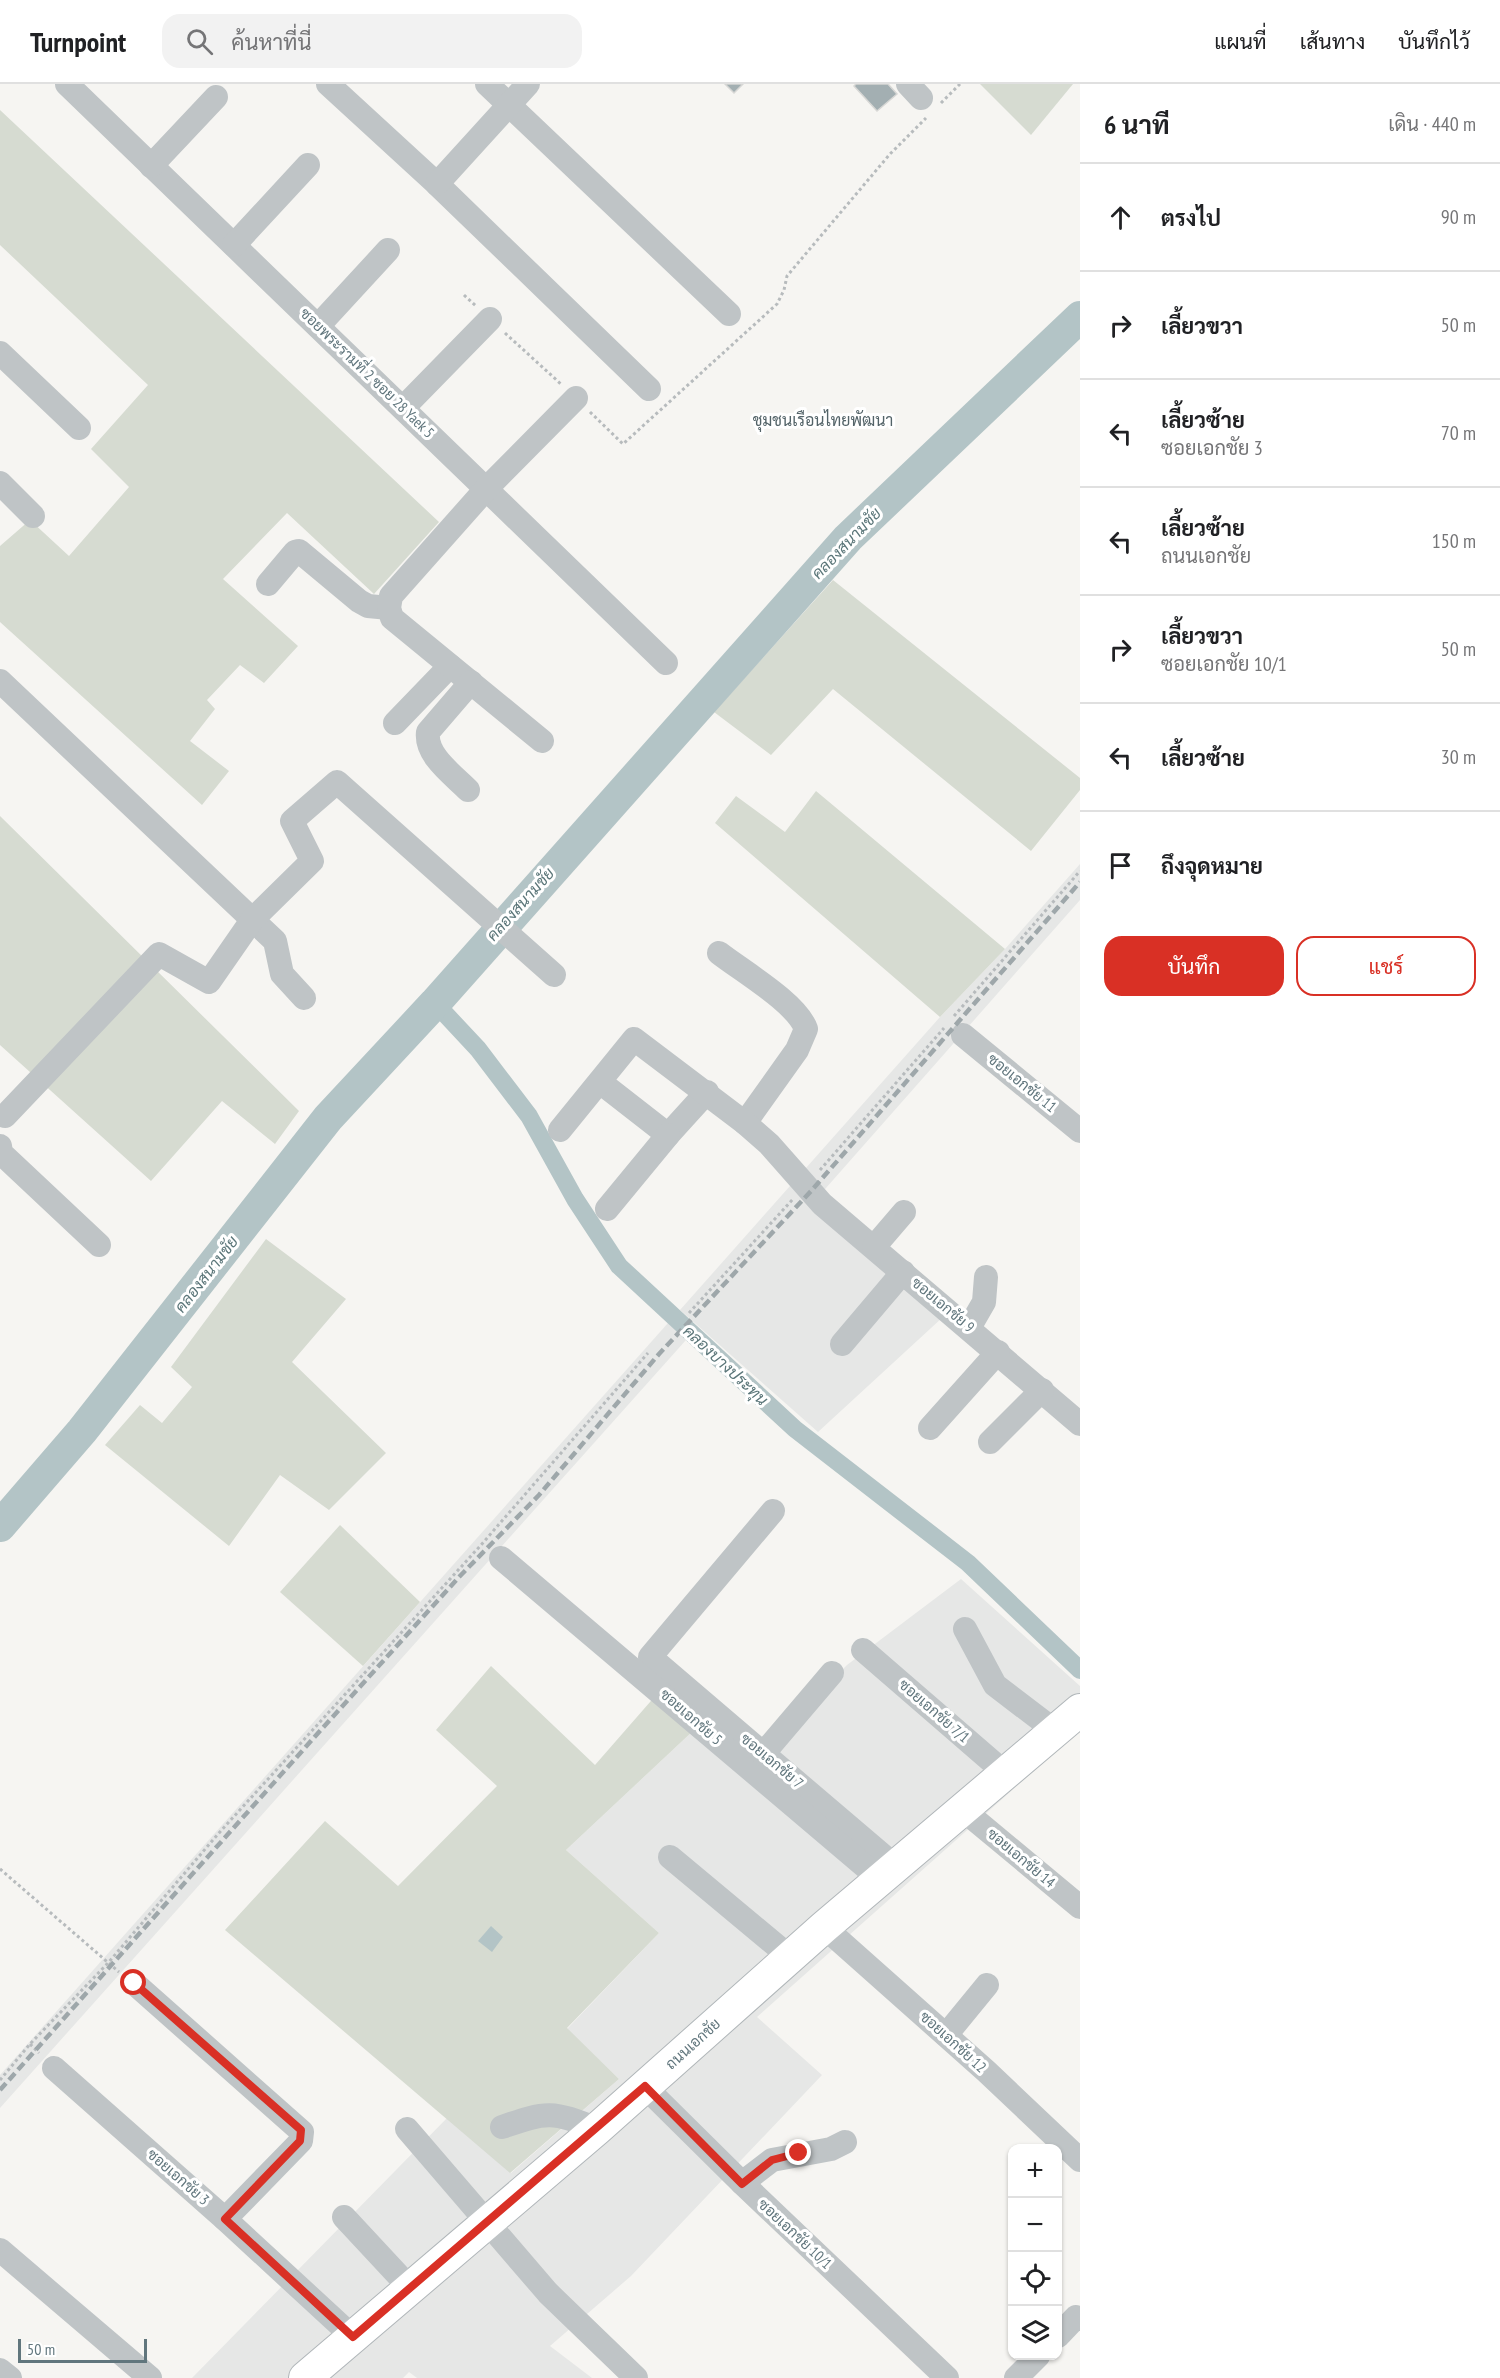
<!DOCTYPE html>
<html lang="th">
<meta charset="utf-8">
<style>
:root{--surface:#fff;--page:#f2f2f2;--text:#202124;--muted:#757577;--line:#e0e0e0;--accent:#d93025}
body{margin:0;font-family:"PT Sans Narrow",Sarabun,sans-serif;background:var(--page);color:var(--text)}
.controls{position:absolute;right:18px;bottom:18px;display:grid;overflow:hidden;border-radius:12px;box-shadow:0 2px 4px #0004}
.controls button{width:54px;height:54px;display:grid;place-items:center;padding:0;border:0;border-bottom:2px solid var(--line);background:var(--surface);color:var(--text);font:30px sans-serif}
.scale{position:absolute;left:18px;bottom:15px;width:129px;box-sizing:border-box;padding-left:6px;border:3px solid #61767d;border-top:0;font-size:16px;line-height:21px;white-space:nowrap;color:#61767d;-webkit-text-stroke:4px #fff;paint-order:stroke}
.stop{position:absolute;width:18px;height:18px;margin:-14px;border:4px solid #d93025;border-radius:50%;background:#fff}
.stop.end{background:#d93025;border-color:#fff;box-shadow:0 2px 6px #0008}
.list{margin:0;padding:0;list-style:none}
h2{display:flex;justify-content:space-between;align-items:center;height:78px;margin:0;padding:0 24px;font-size:26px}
h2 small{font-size:20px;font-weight:400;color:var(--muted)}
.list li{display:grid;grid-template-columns:39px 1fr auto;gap:18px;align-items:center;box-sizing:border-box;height:108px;padding:0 24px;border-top:2px solid var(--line)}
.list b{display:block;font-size:22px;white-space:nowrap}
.list p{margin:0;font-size:20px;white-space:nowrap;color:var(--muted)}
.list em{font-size:20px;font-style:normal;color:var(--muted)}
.actions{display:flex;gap:12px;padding:18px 24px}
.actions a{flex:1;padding:14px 0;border:2px solid var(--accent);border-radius:18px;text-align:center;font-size:21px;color:var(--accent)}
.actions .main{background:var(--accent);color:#fff}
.icon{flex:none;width:33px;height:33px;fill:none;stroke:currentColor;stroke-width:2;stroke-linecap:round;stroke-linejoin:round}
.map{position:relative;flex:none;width:1080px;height:2294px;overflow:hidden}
header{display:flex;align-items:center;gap:36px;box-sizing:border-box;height:84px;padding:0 30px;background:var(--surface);border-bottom:2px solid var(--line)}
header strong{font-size:28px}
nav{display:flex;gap:33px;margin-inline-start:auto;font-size:21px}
.search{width:420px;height:54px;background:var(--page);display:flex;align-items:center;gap:15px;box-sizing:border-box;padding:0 21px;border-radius:18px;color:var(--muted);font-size:22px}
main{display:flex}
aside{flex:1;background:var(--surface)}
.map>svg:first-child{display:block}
.built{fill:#e6e7e6}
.green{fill:#d6dbd1}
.water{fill:#b3c4c6}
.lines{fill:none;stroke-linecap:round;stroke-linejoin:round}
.canal{stroke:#b3c4c6;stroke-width:18}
.river{stroke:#b3c4c6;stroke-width:32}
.building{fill:#a3afb2;stroke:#d7d7d5;stroke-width:1.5}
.major-casing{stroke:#b0b6b9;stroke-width:34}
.path{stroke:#b7bbbd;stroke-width:3;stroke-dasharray:3 3;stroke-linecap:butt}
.minor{stroke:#bfc4c6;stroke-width:24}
.major{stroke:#fff;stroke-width:32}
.rail{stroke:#9ea7aa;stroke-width:4.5;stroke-dasharray:9 4.5;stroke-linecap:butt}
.route{stroke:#d93025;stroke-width:8}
.labels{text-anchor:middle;stroke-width:6;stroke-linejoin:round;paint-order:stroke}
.street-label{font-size:15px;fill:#61767d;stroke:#fff}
.neighbourhood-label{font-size:16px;fill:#536368;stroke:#fff}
.water-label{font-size:16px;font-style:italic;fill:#5b7679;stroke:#fff}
</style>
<header>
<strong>Turnpoint</strong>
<div class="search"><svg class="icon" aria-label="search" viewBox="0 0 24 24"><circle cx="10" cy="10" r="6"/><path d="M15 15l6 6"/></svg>ค้นหาที่นี่</div>
<nav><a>แผนที่</a><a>เส้นทาง</a><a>บันทึกไว้</a></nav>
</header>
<main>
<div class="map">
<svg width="1080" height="2294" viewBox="0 0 1080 2294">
<rect width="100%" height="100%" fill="#f6f5f2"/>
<!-- built -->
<g class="built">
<path d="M1080 780V816L811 1121 943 1233 818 1348 680 1226 940 933 1005 865Z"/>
<path d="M668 1239 686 1256 0 2024V1991Z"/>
<path d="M961 1495 1080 1602V1646L757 1933 822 1991 631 2192 550 2262 592 2294H417L409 2288 403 2294H192L448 2033 511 2089 619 1995 567 1945 659 1849 566 1766 694 1646 742 1686 847 1581Z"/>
</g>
<!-- green -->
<g class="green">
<path d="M980 0H1073L1031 51Z"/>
<path d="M0 26 439 438 374 510 287 429 223 495 298 562 264 599 240 581 207 616 215 625 190 657 229 687 202 721 0 538V462L30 436 69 472 129 403 91 365 148 301 0 161Z"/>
<path d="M833 496 1080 694V706L1031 767 833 605 771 671 714 628Z"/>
<path d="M816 707 1005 865 940 933 715 739 736 712 785 748Z"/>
<path d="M0 732 299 1027 275 1060 222 1017 151 1097 0 961Z"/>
<path d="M266 1155 346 1215 292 1278 386 1369 329 1426 280 1391 229 1462 105 1361 140 1321 162 1339 192 1303 171 1283Z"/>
<path d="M340 1441 420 1518 363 1582 280 1508Z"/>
<path d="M491 1582 595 1681 657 1610 694 1646 566 1766 659 1849 567 1944 619 1995 510 2089 225 1846 325 1737 398 1802 497 1702 436 1646Z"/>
</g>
<!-- water -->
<path class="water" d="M491 1842 503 1853 492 1868 478 1857Z"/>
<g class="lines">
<!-- canal -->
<path class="canal" d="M435 919 478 965 529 1032 575 1115 619 1182 795 1345 968 1479 1080 1586"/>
<!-- river -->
<path class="river" d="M0 1442 82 1347 328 1034 435 919 848 454 1080 233"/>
</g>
<!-- building -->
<g class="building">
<path d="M725 0H743L734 9Z"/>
<path d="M856 0H888L897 10 877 27 854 2Z"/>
</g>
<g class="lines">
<!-- major casing -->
<g class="major-casing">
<path id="major" d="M305 2294 597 2045 824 1843 1080 1626"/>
</g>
<!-- path -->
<g class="path">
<path d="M941 19 960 0"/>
<path d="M464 211 476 222"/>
<path d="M505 249 562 301"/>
<path d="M590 328 623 360 777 220 784 206 787 192 890 70 926 34"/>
<path d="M954 932 1080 787"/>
<path d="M820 1086 944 944"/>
<path d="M689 1229 793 1115"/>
<path d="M0 1785 119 1888"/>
<path d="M30 1960 39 1969"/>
<path d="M0 1996 30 1960 108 1879 218 1750 481 1461 648 1269"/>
</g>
<!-- minor -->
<g class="minor">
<path d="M67 0 666 579"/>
<path d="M328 0 437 100 649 305"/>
<path d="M487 0 729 230"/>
<path d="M908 0 921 14"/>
<path d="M151 82 216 13"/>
<path d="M437 100 528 0"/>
<path d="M234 161 308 81"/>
<path d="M318 242 388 166"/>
<path d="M0 269 79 344"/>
<path d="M403 324 490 235"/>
<path d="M0 399 33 432"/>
<path d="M268 500 295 468 299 467 359 517 368 522 389 524"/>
<path d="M0 597 275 857 282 890 304 914"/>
<path d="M395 639 450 582"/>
<path d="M542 657 392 534 389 524 391 512 486 405 576 314"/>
<path d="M468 706C452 690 425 671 428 648L471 598"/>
<path d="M719 869C742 887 797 919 806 945L797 966 745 1039"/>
<path d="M963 951 1080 1047"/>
<path d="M600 998 668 1051 707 1008"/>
<path d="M5 1032 159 870 209 898 252 836 312 777 292 737 337 698 554 891"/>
<path d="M560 1046 634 955 745 1039 769 1060 822 1120 1080 1340"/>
<path d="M0 1062 1 1069 99 1161"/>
<path d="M607 1125 668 1051"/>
<path d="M874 1163 904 1128"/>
<path d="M969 1244 984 1218 986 1193"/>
<path d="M842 1260 903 1188"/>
<path d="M930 1344 998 1268"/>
<path d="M990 1358 1042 1306"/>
<path d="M773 1427 650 1573 895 1782"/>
<path d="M501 1474 880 1795"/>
<path d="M965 1545 995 1601 1054 1646"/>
<path d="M863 1566 1004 1688"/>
<path d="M763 1670 832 1589"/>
<path d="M962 1725 1080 1823"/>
<path d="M670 1773 790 1873"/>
<path d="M824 1843 986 1987 1080 2076"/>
<path d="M134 1899 302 2048 301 2057 225 2135"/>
<path d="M946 1951 987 1901"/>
<path d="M54 1984 225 2135 353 2253"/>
<path d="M645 2003 742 2099 947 2294"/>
<path d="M502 2043C548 2027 552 2027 597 2045"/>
<path d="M407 2045 548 2209 636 2294"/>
<path d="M742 2099 772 2076 831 2065 845 2058"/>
<path d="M344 2133 410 2204"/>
<path d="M0 2166 150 2294"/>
<path d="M1058 2252 1076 2233"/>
<path d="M0 2286 10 2294"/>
<path d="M1016 2294 1038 2272"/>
</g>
<!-- major -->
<use href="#major" class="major"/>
<!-- rail -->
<path class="rail" d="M0 2006 319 1648 460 1492 539 1411 659 1270 812 1106 1080 798"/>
</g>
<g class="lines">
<!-- route -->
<path class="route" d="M134 1899 301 2046 300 2057 225 2135 353 2253 645 2002 742 2100 772 2076 799 2069"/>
</g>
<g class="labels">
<!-- street labels -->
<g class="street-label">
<text transform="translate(367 289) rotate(44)" y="5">ซอยพระรามที่ 2 ซอย 28 Yaek 5</text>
<text transform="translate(1022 999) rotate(39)" y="5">ซอยเอกชัย 11</text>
<text transform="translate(943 1221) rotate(40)" y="5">ซอยเอกชัย 9</text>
<text transform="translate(934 1627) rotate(41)" y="5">ซอยเอกชัย 7/1</text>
<text transform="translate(691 1633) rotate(41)" y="5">ซอยเอกชัย 5</text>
<text transform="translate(772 1677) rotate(40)" y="5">ซอยเอกชัย 7</text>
<text transform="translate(1021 1774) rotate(40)" y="5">ซอยเอกชัย 14</text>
<text transform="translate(953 1958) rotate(42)" y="5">ซอยเอกชัย 12</text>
<text transform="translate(693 1960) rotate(-42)" y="5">ถนนเอกชัย</text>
<text transform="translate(178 2093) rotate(41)" y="5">ซอยเอกชัย 3</text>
<text transform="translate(795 2150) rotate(43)" y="5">ซอยเอกชัย 10/1</text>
</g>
<!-- neighbourhood labels -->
<g class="neighbourhood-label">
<text x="823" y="342">ชุมชนเรือนไทยพัฒนา</text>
</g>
<!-- water labels -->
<g class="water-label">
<text transform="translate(846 459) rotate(-46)" y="6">คลองสนามชัย</text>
<text transform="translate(520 820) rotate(-48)" y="6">คลองสนามชัย</text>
<text transform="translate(206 1190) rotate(-52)" y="6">คลองสนามชัย</text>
<text transform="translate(726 1281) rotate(43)" y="6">คลองบางประทุน</text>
</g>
</g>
</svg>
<div class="controls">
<button>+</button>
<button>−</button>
<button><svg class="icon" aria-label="locate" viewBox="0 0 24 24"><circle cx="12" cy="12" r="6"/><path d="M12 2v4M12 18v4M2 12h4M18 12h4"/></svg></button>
<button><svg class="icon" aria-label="layers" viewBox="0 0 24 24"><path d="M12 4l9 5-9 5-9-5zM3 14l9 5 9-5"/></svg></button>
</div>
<div class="scale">50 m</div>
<div class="stop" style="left:134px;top:1899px"></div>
<div class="stop end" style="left:799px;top:2069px"></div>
</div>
<aside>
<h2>6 นาที<small>เดิน · 440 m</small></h2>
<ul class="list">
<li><svg class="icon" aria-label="ahead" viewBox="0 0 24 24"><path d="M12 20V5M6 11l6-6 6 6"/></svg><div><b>ตรงไป</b></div><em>90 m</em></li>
<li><svg class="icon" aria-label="right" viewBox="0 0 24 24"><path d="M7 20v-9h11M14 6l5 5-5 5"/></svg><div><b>เลี้ยวขวา</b></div><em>50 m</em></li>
<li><svg class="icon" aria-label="left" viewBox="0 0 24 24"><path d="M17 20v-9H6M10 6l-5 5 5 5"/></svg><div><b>เลี้ยวซ้าย</b><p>ซอยเอกชัย 3</p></div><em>70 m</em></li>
<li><svg class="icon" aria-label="left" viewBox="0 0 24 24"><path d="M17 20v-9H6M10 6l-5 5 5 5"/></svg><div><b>เลี้ยวซ้าย</b><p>ถนนเอกชัย</p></div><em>150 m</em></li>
<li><svg class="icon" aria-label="right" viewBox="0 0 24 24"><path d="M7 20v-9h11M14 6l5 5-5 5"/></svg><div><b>เลี้ยวขวา</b><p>ซอยเอกชัย 10/1</p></div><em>50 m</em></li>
<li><svg class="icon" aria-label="left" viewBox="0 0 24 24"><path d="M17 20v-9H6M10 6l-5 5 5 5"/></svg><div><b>เลี้ยวซ้าย</b></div><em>30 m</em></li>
<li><svg class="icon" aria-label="arrive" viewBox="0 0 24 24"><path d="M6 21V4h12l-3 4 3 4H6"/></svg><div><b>ถึงจุดหมาย</b></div></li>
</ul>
<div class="actions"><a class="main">บันทึก</a><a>แชร์</a></div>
</aside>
</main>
